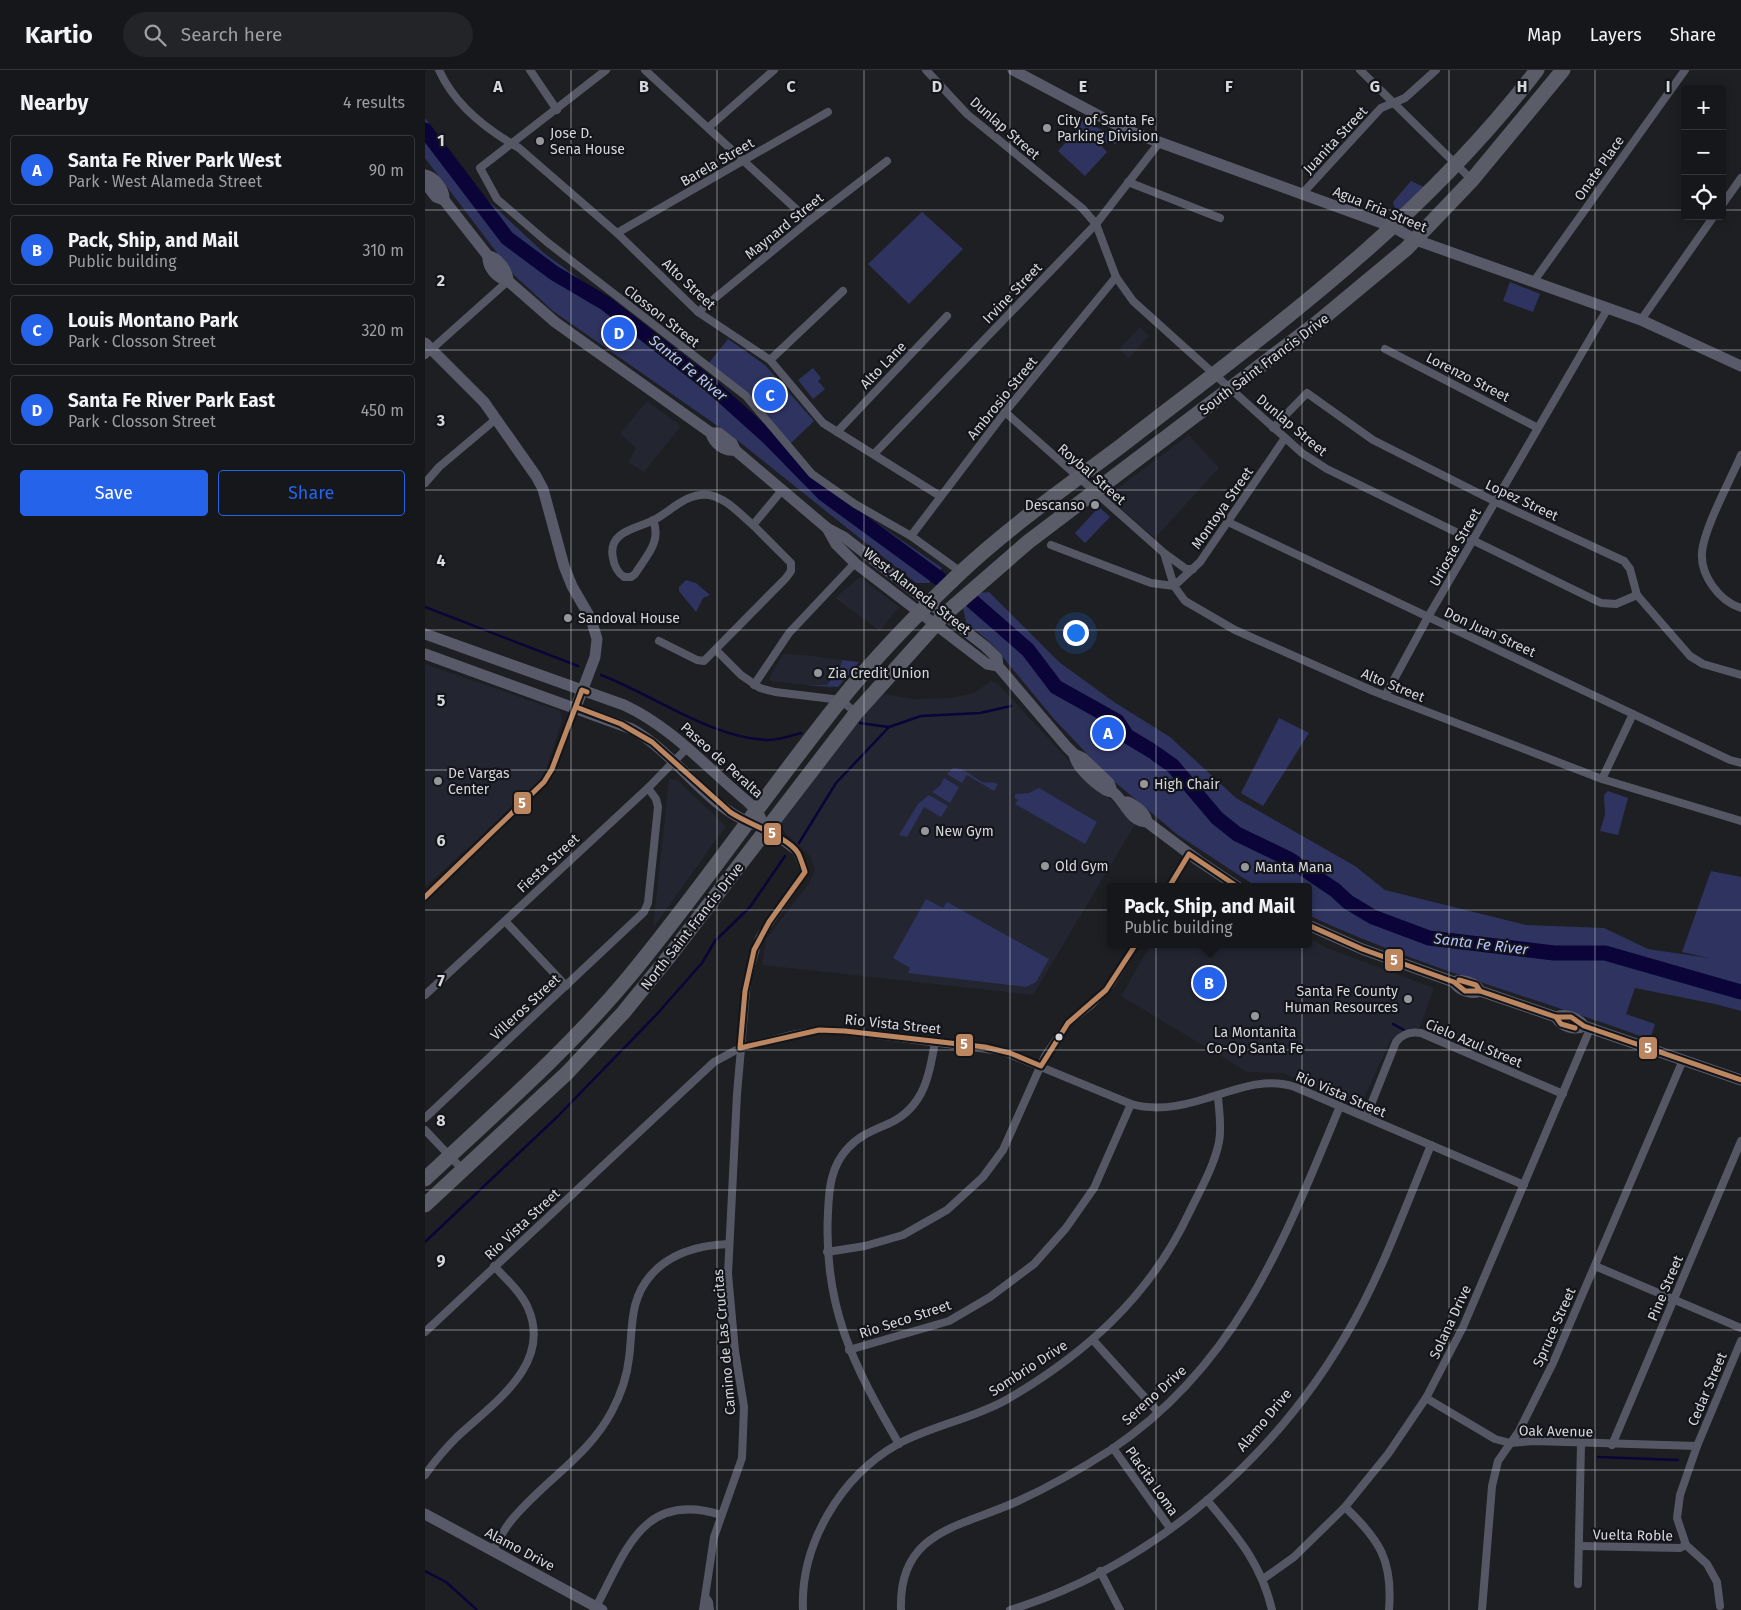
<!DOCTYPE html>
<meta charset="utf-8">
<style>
:root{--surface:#16171a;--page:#232427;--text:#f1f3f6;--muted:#9e9fa2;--line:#353639;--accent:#2563eb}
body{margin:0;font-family:"Fira Sans",sans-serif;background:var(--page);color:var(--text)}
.controls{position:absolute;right:15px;top:15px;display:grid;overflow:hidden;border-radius:5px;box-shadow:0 2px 12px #0003}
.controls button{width:45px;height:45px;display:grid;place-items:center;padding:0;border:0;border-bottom:1px solid var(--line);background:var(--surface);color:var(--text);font:25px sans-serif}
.you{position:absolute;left:650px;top:562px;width:18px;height:18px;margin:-12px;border:4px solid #fff;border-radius:50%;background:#1a73e8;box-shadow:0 0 0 8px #1a73e833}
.badge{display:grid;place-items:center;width:32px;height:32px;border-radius:50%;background:var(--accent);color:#fff;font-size:16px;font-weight:700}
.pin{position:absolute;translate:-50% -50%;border:2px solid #fff;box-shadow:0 1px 5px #0006}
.popup{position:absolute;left:682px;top:813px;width:205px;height:65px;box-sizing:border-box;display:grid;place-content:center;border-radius:5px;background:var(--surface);filter:drop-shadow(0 1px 4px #0005);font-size:16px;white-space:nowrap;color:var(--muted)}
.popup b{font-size:19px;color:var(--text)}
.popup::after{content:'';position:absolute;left:50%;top:100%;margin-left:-10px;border:10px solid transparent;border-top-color:var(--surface)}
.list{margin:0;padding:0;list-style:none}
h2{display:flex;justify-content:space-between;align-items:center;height:65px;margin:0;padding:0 20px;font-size:21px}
h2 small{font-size:16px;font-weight:400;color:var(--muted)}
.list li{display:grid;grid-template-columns:32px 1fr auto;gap:15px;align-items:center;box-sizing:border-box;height:70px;margin:0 10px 10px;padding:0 10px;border:1px solid var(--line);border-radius:5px}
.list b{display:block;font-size:19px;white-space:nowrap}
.list p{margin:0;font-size:16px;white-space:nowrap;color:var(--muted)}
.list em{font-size:16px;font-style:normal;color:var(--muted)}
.actions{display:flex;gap:10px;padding:15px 20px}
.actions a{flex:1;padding:11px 0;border:1px solid var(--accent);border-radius:5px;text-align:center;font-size:18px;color:var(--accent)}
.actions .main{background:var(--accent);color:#fff}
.icon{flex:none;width:28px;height:28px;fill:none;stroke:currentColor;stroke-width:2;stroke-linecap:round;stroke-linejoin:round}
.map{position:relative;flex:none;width:1316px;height:1540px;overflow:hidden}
header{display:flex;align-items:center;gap:30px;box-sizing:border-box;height:70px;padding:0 25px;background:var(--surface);border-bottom:1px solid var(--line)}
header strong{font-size:24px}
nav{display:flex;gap:28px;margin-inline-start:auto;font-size:18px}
.search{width:350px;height:45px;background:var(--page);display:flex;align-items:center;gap:12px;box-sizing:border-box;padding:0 18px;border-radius:28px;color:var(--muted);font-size:19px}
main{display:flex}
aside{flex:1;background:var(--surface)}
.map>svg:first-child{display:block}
.built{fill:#232531}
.green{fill:#2e345f}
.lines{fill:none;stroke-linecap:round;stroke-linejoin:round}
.stream{stroke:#0a0438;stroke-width:2.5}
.river{stroke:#0a0438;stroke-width:15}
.street{stroke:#555864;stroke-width:8}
.secondary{stroke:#585a69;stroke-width:11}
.highway{stroke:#5a5d67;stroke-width:15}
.bus-1-casing{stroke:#13151b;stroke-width:9}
.bus-1{stroke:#bb8660;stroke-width:5}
.grid{fill:none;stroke:#d6d7db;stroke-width:1;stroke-opacity:0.55}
.poi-dot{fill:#96979b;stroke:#13151b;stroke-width:2}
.bus-dot{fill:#d6d7db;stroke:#13151b;stroke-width:2}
.labels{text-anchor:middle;stroke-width:4.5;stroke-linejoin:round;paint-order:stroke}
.poi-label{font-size:14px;fill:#d6d7db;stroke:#13151b;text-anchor:start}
.street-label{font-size:14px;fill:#d6d7db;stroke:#13151b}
.water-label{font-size:15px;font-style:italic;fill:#b6c2fa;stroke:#13151b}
.grid-label{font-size:16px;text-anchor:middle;font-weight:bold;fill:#d6d7db;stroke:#13151b;stroke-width:4.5;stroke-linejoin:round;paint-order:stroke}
.line-badge{stroke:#13151b;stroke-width:2}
.badge-label{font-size:14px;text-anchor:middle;font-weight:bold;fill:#fff}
</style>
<header>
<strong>Kartio</strong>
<div class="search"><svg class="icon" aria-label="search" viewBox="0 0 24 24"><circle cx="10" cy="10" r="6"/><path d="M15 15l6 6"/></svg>Search here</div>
<nav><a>Map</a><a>Layers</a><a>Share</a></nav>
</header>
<main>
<aside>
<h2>Nearby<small>4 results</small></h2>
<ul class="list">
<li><span class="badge">A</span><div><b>Santa Fe River Park West</b><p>Park · West Alameda Street</p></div><em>90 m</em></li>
<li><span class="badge">B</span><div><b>Pack, Ship, and Mail</b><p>Public building</p></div><em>310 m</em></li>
<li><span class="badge">C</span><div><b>Louis Montano Park</b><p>Park · Closson Street</p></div><em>320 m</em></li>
<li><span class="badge">D</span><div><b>Santa Fe River Park East</b><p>Park · Closson Street</p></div><em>450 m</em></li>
</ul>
<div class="actions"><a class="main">Save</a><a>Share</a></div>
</aside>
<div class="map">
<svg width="1316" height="1540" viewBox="0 0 1316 1540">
<rect width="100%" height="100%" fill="#1e1f23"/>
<!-- built -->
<g class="built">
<path d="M715 257 724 266 704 288 694 279Z"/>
<path d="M222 331 256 356 219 402 203 392 211 378 195 364Z"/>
<path d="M764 365 794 398 730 468 682 426Z"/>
<path d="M435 507 474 537 455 561 410 528Z"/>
<path d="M358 584 380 585 429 592 407 618 346 611 344 608Z"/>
<path d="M0 594 135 641 137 651 117 711 0 817Z"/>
<path d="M566 611 573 614 648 695 711 753 608 925 337 895 341 869 384 813 390 800 385 786 361 764 355 754 447 634 459 624 489 629 526 628 549 623Z"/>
<path d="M244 709 252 710 301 756 228 858Z"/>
<path d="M883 867 902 878 1009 918 995 957 966 969 935 1037 858 1003 822 1002 696 926 726 874H883Z"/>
</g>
<!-- green -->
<g class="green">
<path d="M0 48 57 125 120 184 258 284 301 319 386 408 517 498 504 513H491L307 366 128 241 88 204 0 88Z"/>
<path d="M657 50 695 69 690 74 685 72 675 74 682 82 660 106 633 81 655 56Z"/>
<path d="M986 111 999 117 974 142H971L968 132Z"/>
<path d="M497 142 538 179 484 234 443 194Z"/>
<path d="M1085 212 1115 224 1108 242 1078 231Z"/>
<path d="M303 269 340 295 389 351 365 374 332 332 283 294Z"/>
<path d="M388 298 396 308 393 311 400 319 388 329 373 310Z"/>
<path d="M674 437 685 447 660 473 650 463Z"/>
<path d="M261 510 271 513 285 525 278 528 271 542 254 521V517Z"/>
<path d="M564 522 634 592 689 632 745 667 811 728 930 796 960 820 1101 855 1179 858 1223 879 1284 888 1257 882 1286 801 1316 807V941L1290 934 1210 918 1201 944 1230 954 1226 967 1221 968C1108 927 991 896 883 845V817H832L753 765 685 708 629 649 567 574 541 552 538 538 554 523Z"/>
<path d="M417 590 434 592 413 617 380 615H402L415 598Z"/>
<path d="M854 648 884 663 838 736 816 723Z"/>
<path d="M528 698C539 697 548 707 557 712 563 714 567 711 573 714L569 721 542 705 537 713 522 704Z"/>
<path d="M519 708 534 717 525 733 507 722 515 716Z"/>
<path d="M614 718 672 752 660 774 590 734 593 730 589 727 591 724 604 723Z"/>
<path d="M1183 721 1203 728 1193 765 1175 761 1180 745 1179 725Z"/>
<path d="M504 725 523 736 516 747 499 737 482 767 474 765 493 734Z"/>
<path d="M501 829 518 838 522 832 624 889 611 912 601 917 483 903 485 898 468 888Z"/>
</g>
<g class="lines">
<!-- stream -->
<g class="stream">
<path d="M0 537 153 596"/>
<path d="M176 605C229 625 285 668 343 670 354 670 366 666 376 663"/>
<path d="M435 653 463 657"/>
<path d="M374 773 411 713 464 657 496 646 555 643 586 636"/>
<path d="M968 954 979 960"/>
<path d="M0 1172 132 1047 232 944 277 893 290 871 325 837 360 786"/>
<path d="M1173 1387 1253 1390"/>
<path d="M0 1501 21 1512 52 1540"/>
</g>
<!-- river -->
<g class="river">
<path d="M0 60 82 168 129 203 180 233 284 314 344 368 399 424 515 509"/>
<path d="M547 531 603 580 631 617 692 651 702 666 727 681"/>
<path d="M731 684 748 696 792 748 812 764 864 789 910 820 923 832 948 847 1004 868 1129 883H1180L1316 922"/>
</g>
<!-- street -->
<g class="street">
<path d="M14 0C29 34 62 60 94 78L192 163 273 242 345 290 398 353 515 426"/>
<path d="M105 0 132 40"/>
<path d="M181 0 55 98 72 129 122 172 321 326 387 404 430 434 486 466 536 502"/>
<path d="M220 0 384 151"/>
<path d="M501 0 542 44 657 138 671 154 691 207 708 231 877 383 902 399 1176 533 1191 534 1212 525"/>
<path d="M935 0 1047 110"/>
<path d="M284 57 349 0"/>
<path d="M703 112 795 148"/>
<path d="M876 125 956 38 980 28 1011 0"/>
<path d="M1297 135 1316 108"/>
<path d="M192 163 403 42"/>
<path d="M1109 211 1260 0"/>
<path d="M273 242 384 151 462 91"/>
<path d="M1216 250 1289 146"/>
<path d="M960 279 1113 358"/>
<path d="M0 285 83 211"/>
<path d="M345 290 418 221"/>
<path d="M580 342 739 483 749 516 775 492 860 368"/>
<path d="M848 358 882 323 948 370 1071 432 1199 491 1205 499 1212 525 1265 586 1278 594 1316 605"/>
<path d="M412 362 522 246"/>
<path d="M449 384 671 154 734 73"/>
<path d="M1316 385C1306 409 1279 458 1277 482 1275 505 1294 531 1316 538"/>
<path d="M0 413 14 397 71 349"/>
<path d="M228 450C237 472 221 486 210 504L206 507H199C193 503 189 495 188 488 182 461 212 459 229 450 246 441 262 422 284 425 301 428 315 444 328 455L358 419"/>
<path d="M803 452 1305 690 1316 693"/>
<path d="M486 466 580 342 691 207"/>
<path d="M626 475 726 513 749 516 760 531 810 560 948 621 1177 709 1316 751"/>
<path d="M739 483 761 499H768"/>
<path d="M234 571 272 590 279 591 361 508 366 501V493L328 455"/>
<path d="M291 580 316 605 335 618 350 622 416 630 431 643"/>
<path d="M329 615 364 563 430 493"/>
<path d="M960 626 1003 547 1183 238"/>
<path d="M1177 709 1208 644"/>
<path d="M744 817 764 784"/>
<path d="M80 851 141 916"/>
<path d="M0 925 223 718 262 678"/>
<path d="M941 1047 971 972C977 964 985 961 996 963L1138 1024"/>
<path d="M0 1048 219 842 223 833 233 737 231 729 223 718"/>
<path d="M0 1060 38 1100"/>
<path d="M402 1182 440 1176 478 1165 522 1140 558 1107 578 1080 620 986 643 953 667 934 686 914 711 874"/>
<path d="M1170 1196 1316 1258"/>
<path d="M0 1262 289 992 315 978 367 965 394 960 420 961 577 981 706 1034C767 1051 819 999 870 1017L1099 1115"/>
<path d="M668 1270 733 1342"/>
<path d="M424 1280 524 1251 565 1227 609 1194 641 1158 669 1118 706 1034"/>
<path d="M1001 1328 1070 1369 1085 1373 1109 1371 1272 1376"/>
<path d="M474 1374C428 1295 398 1236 403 1142 404 1118 406 1096 423 1078 435 1065 449 1060 465 1053 499 1037 505 1004 510 971"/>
<path d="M1187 1375 1316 1071"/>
<path d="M688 1378 745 1458"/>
<path d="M0 1405C9 1392 20 1379 32 1367 67 1334 128 1295 103 1238 96 1222 81 1209 69 1196"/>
<path d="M782 1430C812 1466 836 1493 847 1540"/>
<path d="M920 1437C955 1470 968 1491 964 1540"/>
<path d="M1154 1476 1255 1478 1261 1475"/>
<path d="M68 1481C73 1471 78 1461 85 1452 117 1412 163 1387 187 1341 196 1324 202 1307 204 1288 208 1257 204 1230 226 1205 246 1182 275 1175 304 1174"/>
<path d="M675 1501 695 1540"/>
<path d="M838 1509 869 1487 920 1437 963 1384 1001 1328 1038 1257 1165 959"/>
<path d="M1153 1514 1156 1374"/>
<path d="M281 1528 284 1532 285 1540"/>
<path d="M1295 1536 1292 1512 1282 1494 1261 1475 1252 1448 1255 1425 1272 1376 1316 1271"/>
<path d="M171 1537C201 1481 218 1420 296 1445"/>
<path d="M278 1540 289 1467 317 1388 319 1337 310 1281 303 1204 312 1024 322 910 334 868 380 802 372 782 342 760"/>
<path d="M378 1540C375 1474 416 1406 473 1374 506 1356 547 1349 581 1330 659 1285 724 1227 763 1145 774 1122 789 1097 794 1072 797 1057 794 1041 793 1027"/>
<path d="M476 1540C473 1461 535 1457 591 1432 624 1417 656 1399 687 1379 812 1295 860 1169 915 1036"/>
<path d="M585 1540C732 1495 857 1382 930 1249 960 1194 982 1133 1006 1075"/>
<path d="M1057 1540 1067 1416 1073 1391 1094 1361 1128 1293 1258 990"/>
</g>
<!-- secondary -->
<g class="secondary">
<path d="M588 0 701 60 968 157 991 170 1216 250 1316 296"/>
<path d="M0 105C10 107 20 120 19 130"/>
<path d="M0 113 11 127 19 130 63 186C73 187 83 201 83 211L130 252 286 363H294L307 373 310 380 402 458 419 467 561 577 572 588 573 596 642 677 649 684 658 688 684 713 687 721"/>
<path d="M63 186C62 198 72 208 83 211"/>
<path d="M0 273 59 332 111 406 118 419 139 496 147 516 166 549 172 569 170 587 151 637"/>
<path d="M286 363C288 373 300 382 310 380"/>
<path d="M402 458 411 474 430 493 562 594 573 596"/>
<path d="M0 564 199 635C247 657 283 699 323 732L332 741 342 760"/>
<path d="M0 584 207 659C252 684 279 735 328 754"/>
<path d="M649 684C650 696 669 713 679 719 682 722 686 721 689 723 700 732 705 752 722 752L774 791 813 817"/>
<path d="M699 732H703C711 736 721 743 722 752"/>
<path d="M883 855 937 879 1029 912C1033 920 1047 925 1055 921"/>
<path d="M1029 912C1036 908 1051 913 1055 921L1131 947C1136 956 1149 961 1159 956"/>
<path d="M1131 947C1140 943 1154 948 1159 956L1316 1010"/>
<path d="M0 1444 177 1540"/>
</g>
<!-- highway -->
<g class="highway">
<path d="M0 1109C69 1044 142 981 203 908 277 819 342 722 415 631 451 586 492 544 534 504 584 457 641 417 696 376 848 258 993 155 1112 0"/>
<path d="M0 1135 142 1003 198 943 246 884 431 643 519 545 603 472 892 253 981 179 1047 110 1138 0"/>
</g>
<!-- bus-1 casing -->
<g class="bus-1-casing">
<g id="bus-1">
<path d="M151 637 196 654 227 672 305 742C322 754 362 766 373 783 376 789 378 796 380 802L344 852 329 880 320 921 315 978 394 960 420 961 560 977 585 983 616 996 643 953 681 920 711 874"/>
<path d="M744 817 764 784 813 817"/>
<path d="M0 827 119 712 127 699 157 620 162 622"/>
<path d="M883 855 937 879 1029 912 1040 921H1055"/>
<path d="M1034 910 1051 915 1055 921 1131 947 1136 954 1150 958"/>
<path d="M1131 947H1146L1159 956 1316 1010"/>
</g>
</g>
<!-- bus-1 -->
<use href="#bus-1" class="bus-1"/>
</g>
<!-- grid -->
<path class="grid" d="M146 0V1540M292 0V1540M439 0V1540M585 0V1540M731 0V1540M877 0V1540M1024 0V1540M1170 0V1540M0 140H1260M1297 140H1316M0 280H1316M0 420H1316M0 560H1316M0 700H1316M0 840H1316M0 980H1316M0 1120H1316M0 1260H1316M0 1400H1316"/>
<!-- markers -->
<g class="poi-dot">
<circle cx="622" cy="58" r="5"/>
<circle cx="115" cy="71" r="5"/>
<circle cx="670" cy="435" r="5"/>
<circle cx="143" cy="548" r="5"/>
<circle cx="393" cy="603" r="5"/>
<circle cx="13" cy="711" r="5"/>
<circle cx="719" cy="714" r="5"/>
<circle cx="500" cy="761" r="5"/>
<circle cx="620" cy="796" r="5"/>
<circle cx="820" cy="797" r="5"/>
<circle cx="983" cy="929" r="5"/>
<circle cx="830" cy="946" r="5"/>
</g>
<circle class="bus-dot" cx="634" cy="967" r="4.5"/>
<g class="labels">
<!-- poi labels -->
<g class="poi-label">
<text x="632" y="55">City of Santa Fe<tspan x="632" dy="16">Parking Division</tspan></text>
<text x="125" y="68">Jose D.<tspan x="125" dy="16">Sena House</tspan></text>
<text x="660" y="440" text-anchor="end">Descanso</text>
<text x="153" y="553">Sandoval House</text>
<text x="403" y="608">Zia Credit Union</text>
<text x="23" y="708">De Vargas<tspan x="23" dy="16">Center</tspan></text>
<text x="729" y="719">High Chair</text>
<text x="510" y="766">New Gym</text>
<text x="630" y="801">Old Gym</text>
<text x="830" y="802">Manta Mana</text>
<text x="973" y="926" text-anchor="end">Santa Fe County<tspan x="973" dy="16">Human Resources</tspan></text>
<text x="830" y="967" text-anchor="middle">La Montanita<tspan x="830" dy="16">Co-Op Santa Fe</tspan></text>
</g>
<!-- street labels -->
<g class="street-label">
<text transform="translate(580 58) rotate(41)" y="5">Dunlap Street</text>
<text transform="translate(910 70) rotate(-47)" y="5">Juanita Street</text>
<text transform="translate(292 92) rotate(-30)" y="5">Barela Street</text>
<text transform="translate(1174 98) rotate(-55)" y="5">Onate Place</text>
<text transform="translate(955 139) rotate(22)" y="5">Agua Fria Street</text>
<text transform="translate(359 156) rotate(-39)" y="5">Maynard Street</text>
<text transform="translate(264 214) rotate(43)" y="5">Alto Street</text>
<text transform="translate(587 223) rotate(-46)" y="5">Irvine Street</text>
<text transform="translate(237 246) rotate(38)" y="5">Closson Street</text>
<text transform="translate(839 294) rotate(-37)" y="5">South Saint Francis Drive</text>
<text transform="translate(458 295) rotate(-46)" y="5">Alto Lane</text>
<text transform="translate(1043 307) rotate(27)" y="5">Lorenzo Street</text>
<text transform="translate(577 328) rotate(-51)" y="5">Ambrosio Street</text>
<text transform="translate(867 355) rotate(40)" y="5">Dunlap Street</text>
<text transform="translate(667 404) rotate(41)" y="5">Roybal Street</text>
<text transform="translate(1097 430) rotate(25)" y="5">Lopez Street</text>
<text transform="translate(797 438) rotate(-55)" y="5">Montoya Street</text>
<text transform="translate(1030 477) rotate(-60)" y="5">Urioste Street</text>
<text transform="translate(492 521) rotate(38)" y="5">West Alameda Street</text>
<text transform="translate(1065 562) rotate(25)" y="5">Don Juan Street</text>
<text transform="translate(968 615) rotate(22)" y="5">Alto Street</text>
<text transform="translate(297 690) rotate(42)" y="5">Paseo de Peralta</text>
<text transform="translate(123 793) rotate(-43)" y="5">Fiesta Street</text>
<text transform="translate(267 856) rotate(-52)" y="5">North Saint Francis Drive</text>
<text transform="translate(100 937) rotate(-43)" y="5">Villeros Street</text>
<text transform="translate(468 954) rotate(6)" y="5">Rio Vista Street</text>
<text transform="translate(1049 973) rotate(23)" y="5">Cielo Azul Street</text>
<text transform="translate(916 1024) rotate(23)" y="5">Rio Vista Street</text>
<text transform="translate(97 1154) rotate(-43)" y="5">Rio Vista Street</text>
<text transform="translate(1240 1218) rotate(-67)" y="5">Pine Street</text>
<text transform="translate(480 1249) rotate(-18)" y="5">Rio Seco Street</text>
<text transform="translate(1025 1252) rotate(-65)" y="5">Solana Drive</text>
<text transform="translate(1129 1257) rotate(-66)" y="5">Spruce Street</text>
<text transform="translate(299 1272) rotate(-95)" y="5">Camino de Las Crucitas</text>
<text transform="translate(603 1298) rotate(-33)" y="5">Sombrio Drive</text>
<text transform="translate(1282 1319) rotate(-67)" y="5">Cedar Street</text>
<text transform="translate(729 1325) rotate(-42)" y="5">Sereno Drive</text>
<text transform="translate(839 1350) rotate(-50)" y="5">Alamo Drive</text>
<text transform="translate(1131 1361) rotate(1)" y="5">Oak Avenue</text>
<text transform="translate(727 1411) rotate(55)" y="5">Placita Loma</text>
<text transform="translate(1208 1465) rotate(1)" y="5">Vuelta Roble</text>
<text transform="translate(95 1479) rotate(28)" y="5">Alamo Drive</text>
</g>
<!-- water labels -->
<g class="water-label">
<text transform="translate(263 298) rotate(39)" y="5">Santa Fe River</text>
<text transform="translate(1056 874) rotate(7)" y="5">Santa Fe River</text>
</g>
</g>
<g class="grid-label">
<text x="73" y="22">A</text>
<text x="219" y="22">B</text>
<text x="366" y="22">C</text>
<text x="512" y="22">D</text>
<text x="658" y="22">E</text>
<text x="804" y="22">F</text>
<text x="950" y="22">G</text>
<text x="1097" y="22">H</text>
<text x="1243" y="22">I</text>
<text x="16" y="76">1</text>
<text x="16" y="216">2</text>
<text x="16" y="356">3</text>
<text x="16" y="496">4</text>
<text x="16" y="636">5</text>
<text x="16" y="776">6</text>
<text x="16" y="916">7</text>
<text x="16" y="1056">8</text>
<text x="16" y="1196">9</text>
</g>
<g class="line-badge">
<rect x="88" y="721" width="19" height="24" rx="5" fill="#bb8660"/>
<rect x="338" y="752" width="19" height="24" rx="5" fill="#bb8660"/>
<rect x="959" y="878" width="20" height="24" rx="5" fill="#bb8660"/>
<rect x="530" y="963" width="19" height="24" rx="5" fill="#bb8660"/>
<rect x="1213" y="966" width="20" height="24" rx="5" fill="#bb8660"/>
</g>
<g class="badge-label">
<text x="97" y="738">5</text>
<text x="347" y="768">5</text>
<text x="969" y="895">5</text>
<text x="539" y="979">5</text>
<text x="1223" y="983">5</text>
</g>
</svg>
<div class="controls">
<button>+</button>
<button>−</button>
<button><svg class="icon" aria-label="locate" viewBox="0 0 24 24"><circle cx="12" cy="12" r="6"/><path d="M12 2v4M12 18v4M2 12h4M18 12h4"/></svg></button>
</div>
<div class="you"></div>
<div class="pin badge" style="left:683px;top:663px">A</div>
<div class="pin badge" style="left:784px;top:913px">B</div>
<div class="popup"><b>Pack, Ship, and Mail</b>Public building</div>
<div class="pin badge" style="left:345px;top:325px">C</div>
<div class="pin badge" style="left:194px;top:263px">D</div>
</div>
</main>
